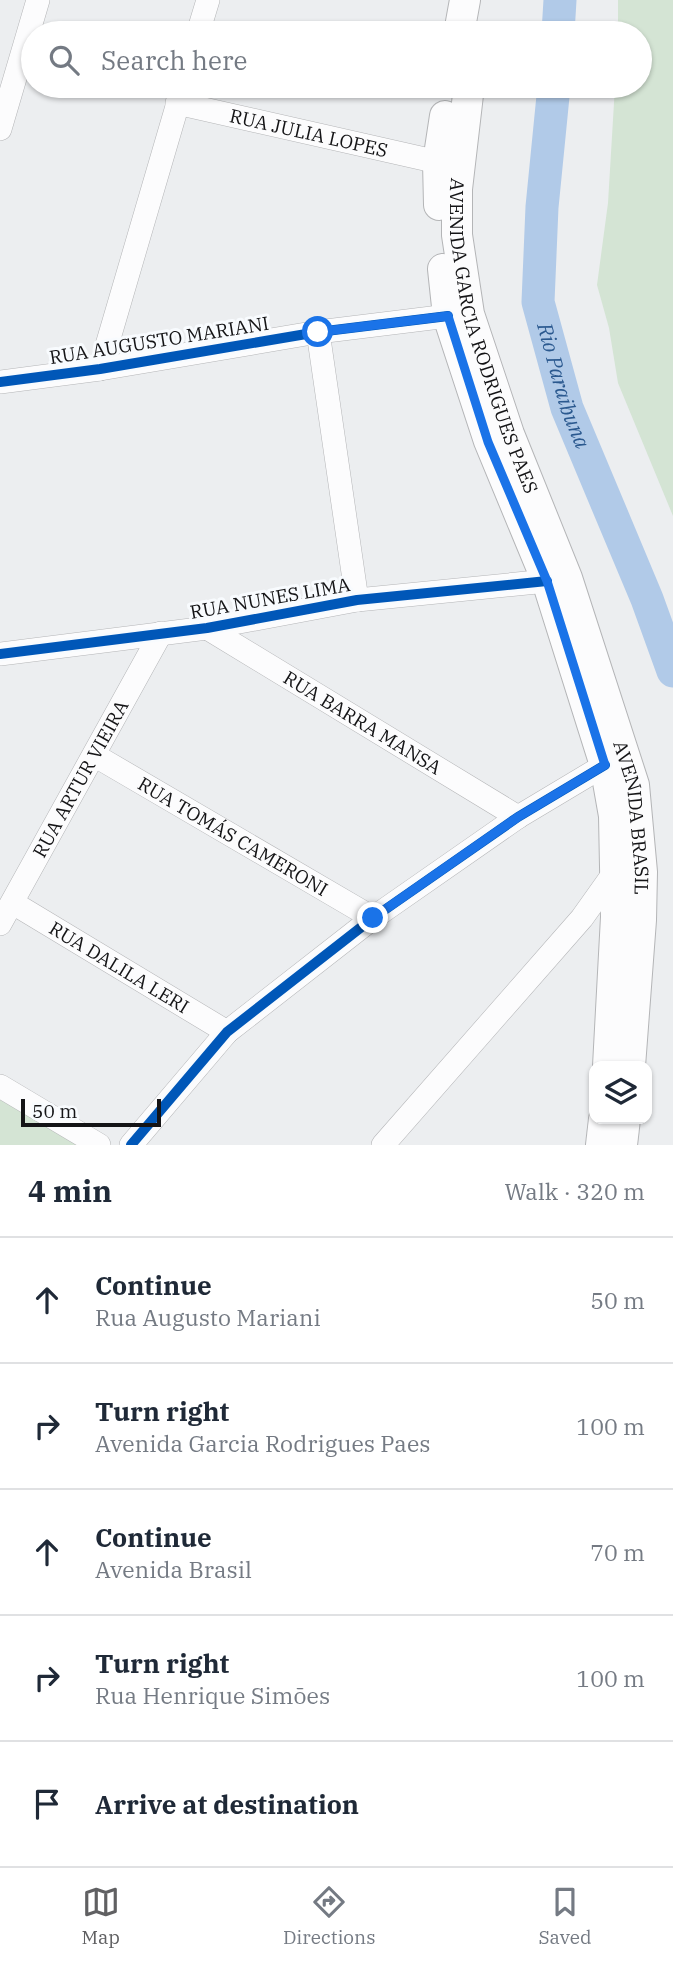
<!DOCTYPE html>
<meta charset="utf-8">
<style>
:root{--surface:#fff;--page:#f2f2f3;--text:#1f2937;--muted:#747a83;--line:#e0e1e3;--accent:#606062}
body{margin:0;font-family:"IBM Plex Serif",serif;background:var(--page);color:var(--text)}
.controls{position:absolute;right:21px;bottom:21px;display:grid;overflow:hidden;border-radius:14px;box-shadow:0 2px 5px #0004}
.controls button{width:63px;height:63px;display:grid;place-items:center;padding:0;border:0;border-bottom:2px solid var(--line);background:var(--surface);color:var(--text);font:35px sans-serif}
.scale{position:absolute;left:21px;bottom:18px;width:140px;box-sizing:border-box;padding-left:7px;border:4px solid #141416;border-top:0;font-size:19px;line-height:24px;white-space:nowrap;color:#141416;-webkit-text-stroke:5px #f8fbfe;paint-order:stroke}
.stop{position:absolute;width:21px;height:21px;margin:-16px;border:5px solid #1a73e8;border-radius:50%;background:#fff}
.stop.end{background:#1a73e8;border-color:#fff;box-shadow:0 2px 7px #0008}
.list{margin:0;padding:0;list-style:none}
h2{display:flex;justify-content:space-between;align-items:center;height:91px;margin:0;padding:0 28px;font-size:30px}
h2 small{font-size:23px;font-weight:400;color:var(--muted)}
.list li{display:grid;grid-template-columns:46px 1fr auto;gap:21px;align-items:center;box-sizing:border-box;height:126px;padding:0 28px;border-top:2px solid var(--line)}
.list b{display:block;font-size:26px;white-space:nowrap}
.list p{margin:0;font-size:23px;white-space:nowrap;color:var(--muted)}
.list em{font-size:23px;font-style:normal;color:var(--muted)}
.icon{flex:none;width:38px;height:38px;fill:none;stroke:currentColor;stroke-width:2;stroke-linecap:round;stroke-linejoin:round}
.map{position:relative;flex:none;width:673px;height:1145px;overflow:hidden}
.search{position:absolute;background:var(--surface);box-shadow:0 2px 5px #0004;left:21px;right:21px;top:21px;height:77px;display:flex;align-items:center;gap:18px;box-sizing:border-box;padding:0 24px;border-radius:38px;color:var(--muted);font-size:26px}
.sheet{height:721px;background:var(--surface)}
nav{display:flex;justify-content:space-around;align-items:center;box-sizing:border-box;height:98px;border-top:2px solid var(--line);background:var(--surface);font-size:19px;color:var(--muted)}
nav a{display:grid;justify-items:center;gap:4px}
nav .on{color:var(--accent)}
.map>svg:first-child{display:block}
.green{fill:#d4e4d4}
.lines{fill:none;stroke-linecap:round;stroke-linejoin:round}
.river{stroke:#b1cae8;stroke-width:33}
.minor-casing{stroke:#b4b5b7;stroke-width:24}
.major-casing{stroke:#b4b5b7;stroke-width:32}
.minor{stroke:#fcfcfd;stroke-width:23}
.major{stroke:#fcfcfd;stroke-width:30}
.cycleway-casing{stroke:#f8fbfe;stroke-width:15}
.cycleway{stroke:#0057b8;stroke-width:10}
.route{stroke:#1a73e8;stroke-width:9}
.labels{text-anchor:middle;stroke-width:6;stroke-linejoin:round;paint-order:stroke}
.street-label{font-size:19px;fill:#141416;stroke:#f8fbfe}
.water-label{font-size:21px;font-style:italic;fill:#2b598f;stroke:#f8fbfe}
</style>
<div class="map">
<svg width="673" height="1145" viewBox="0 0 673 1145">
<rect width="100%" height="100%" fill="#eceef0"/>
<!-- green -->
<g class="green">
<path d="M618 0H673V516L618 383 609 328 597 285 608 203 615 86H640V33H618Z"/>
<path d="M0 1093 84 1145H0Z"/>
</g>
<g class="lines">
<!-- river -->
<g class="river">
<path d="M558 33 560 0"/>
<path id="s1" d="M554 86 542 207 538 302 567 408 647 599 673 671"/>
</g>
<!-- minor casing -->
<g class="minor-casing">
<g id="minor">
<path d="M198 33 208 0"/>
<path id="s2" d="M177 103 438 162"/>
<path d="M0 129 38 0"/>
<path d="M318 332 357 600"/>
<path d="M100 369 183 86"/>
<path d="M0 382 100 369 318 332 448 316"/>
<path id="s3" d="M207 628 518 817"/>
<path d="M0 654 207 628 357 600 547 581"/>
<path id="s4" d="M94 755 373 918"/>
<path id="s5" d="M13 903 227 1032"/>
<path id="s6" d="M0 924 161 633"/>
<path d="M0 1086 99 1145"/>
<path d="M131 1145 227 1032 373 918 518 817 605 765"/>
<path d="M383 1145 582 918 614 873"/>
</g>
</g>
<!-- major casing -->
<g class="major-casing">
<g id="major">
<path d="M459 33 465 0"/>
<path id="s7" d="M469 86 457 189V235L469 314 509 434 567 578 634 785 642 872 641 920 630 1066"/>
<path d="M439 205 438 162 445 116"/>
<path d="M443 269 448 316 489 441 547 581 605 765 614 816 616 917 608 1066"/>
<path d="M601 1145 604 1119"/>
<path d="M622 1145 625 1119"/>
</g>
</g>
<!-- minor -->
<use href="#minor" class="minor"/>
<!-- major -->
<use href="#major" class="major"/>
<!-- cycleway casing -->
<g class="cycleway-casing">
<g id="cycleway">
<path d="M0 382 100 369 318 332 448 316"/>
<path d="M0 654 207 628 357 600 547 581"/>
<path d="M131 1145 227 1032 373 918 518 817 605 765"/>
</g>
</g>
<!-- cycleway -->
<use href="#cycleway" class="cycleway"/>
</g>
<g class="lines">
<!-- route -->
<path class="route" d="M318 332 448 316 488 442 547 581 605 765 518 817 373 918"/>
</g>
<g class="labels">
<!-- street labels -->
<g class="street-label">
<text dy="7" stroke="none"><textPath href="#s2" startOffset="135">RUA JULIA LOPES</textPath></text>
<text dy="7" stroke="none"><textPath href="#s7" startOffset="256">AVENIDA GARCIA RODRIGUES PAES</textPath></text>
<text transform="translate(159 340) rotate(-9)" y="7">RUA AUGUSTO MARIANI</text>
<text transform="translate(270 598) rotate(-10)" y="7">RUA NUNES LIMA</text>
<text dy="7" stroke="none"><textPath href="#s3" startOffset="182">RUA BARRA MANSA</textPath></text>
<text dy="7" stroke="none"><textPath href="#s6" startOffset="166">RUA ARTUR VIEIRA</textPath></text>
<text dy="7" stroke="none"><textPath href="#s7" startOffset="761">AVENIDA BRASIL</textPath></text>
<text dy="7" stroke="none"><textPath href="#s4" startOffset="161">RUA TOMÁS CAMERONI</textPath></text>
<text dy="7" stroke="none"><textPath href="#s5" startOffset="124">RUA DALILA LERI</textPath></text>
</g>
<!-- water labels -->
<g class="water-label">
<text dy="7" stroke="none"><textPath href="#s1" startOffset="304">Rio Paraibuna</textPath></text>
</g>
</g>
</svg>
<div class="controls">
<button><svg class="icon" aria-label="layers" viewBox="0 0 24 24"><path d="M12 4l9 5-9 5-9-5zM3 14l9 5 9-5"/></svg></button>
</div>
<div class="scale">50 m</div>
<div class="stop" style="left:318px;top:332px"></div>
<div class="stop end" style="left:373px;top:918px"></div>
<div class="search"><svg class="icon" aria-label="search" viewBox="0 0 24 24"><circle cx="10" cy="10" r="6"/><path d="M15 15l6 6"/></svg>Search here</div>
</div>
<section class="sheet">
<h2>4 min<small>Walk · 320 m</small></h2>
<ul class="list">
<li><svg class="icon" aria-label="ahead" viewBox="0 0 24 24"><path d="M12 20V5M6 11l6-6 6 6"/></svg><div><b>Continue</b><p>Rua Augusto Mariani</p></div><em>50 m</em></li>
<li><svg class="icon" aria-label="right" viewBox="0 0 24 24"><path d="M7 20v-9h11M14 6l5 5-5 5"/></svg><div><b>Turn right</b><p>Avenida Garcia Rodrigues Paes</p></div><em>100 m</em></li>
<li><svg class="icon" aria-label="ahead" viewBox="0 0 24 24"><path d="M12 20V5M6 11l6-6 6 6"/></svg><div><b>Continue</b><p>Avenida Brasil</p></div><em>70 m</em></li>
<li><svg class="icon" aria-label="right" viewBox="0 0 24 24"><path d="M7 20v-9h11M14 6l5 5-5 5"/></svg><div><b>Turn right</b><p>Rua Henrique Simões</p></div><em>100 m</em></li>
<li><svg class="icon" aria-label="arrive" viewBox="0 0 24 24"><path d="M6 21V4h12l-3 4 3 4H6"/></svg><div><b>Arrive at destination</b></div></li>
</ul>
</section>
<nav>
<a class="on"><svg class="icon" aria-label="map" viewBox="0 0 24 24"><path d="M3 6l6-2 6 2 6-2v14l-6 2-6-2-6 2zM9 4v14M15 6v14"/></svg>Map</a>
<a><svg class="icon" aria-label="directions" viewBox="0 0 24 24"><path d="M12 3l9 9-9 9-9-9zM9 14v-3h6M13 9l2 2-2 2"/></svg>Directions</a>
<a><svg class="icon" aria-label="saved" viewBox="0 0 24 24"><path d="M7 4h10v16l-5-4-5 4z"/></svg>Saved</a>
</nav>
